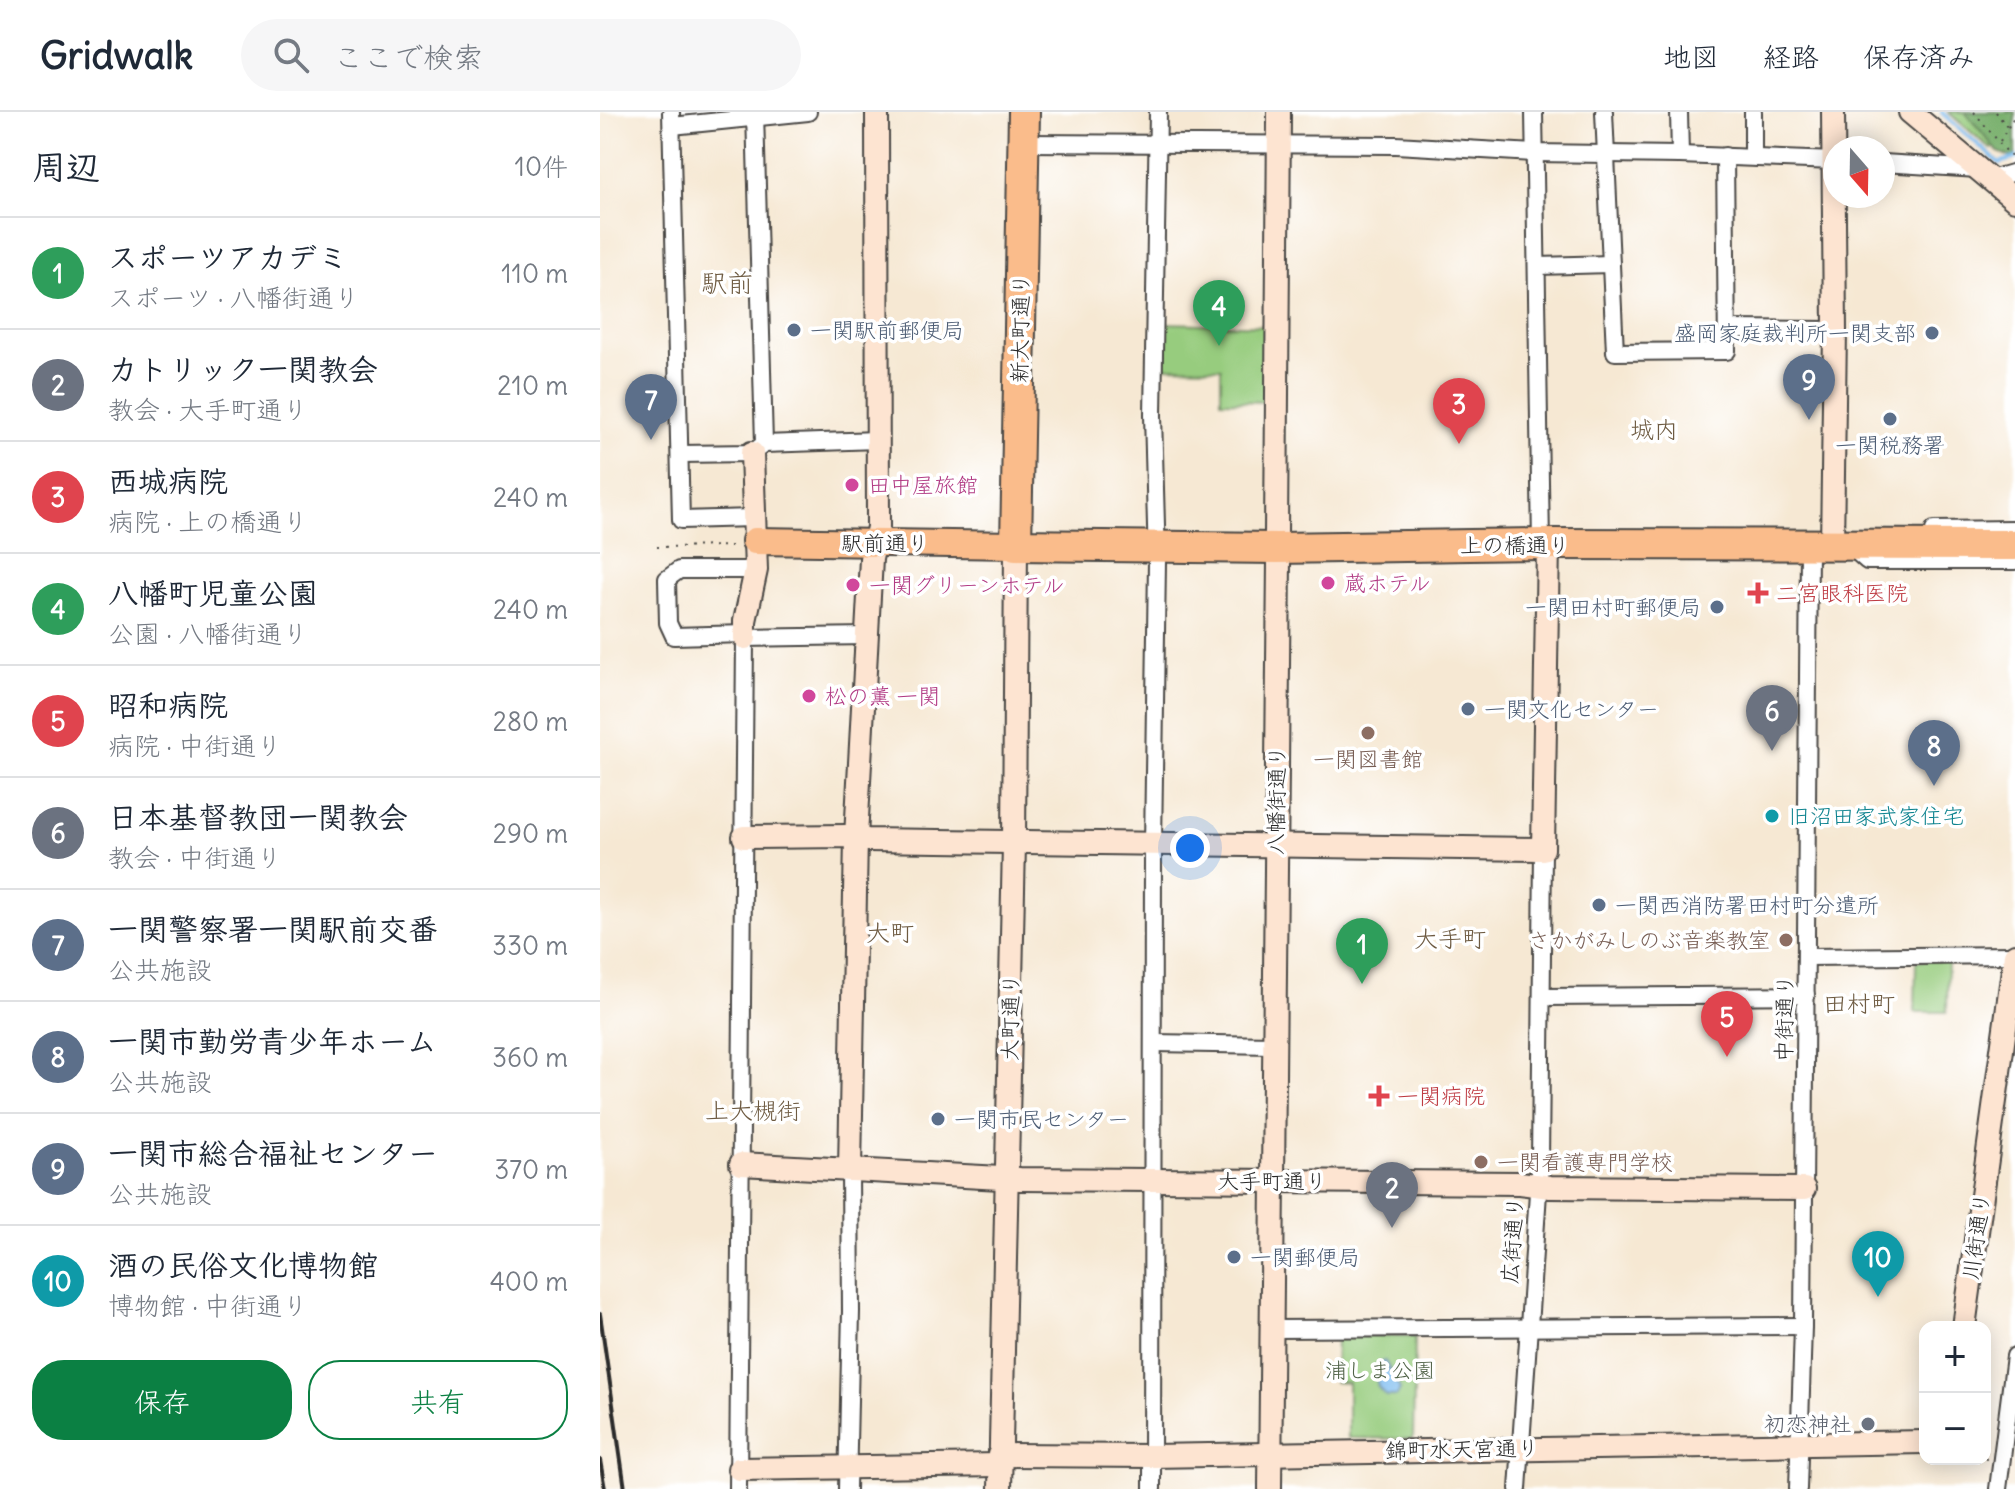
<!DOCTYPE html>
<html lang="ja">
<meta charset="utf-8">
<style>
:root{--surface:#fff;--page:#f6f6f7;--text:#1f2937;--muted:#747a83;--line:#e0e1e3;--accent:#0b8043}
body{margin:0;font-family:Delius,"Klee One",sans-serif;background:var(--page);color:var(--text)}
.controls{position:absolute;right:24px;bottom:24px;display:grid;overflow:hidden;border-radius:16px;box-shadow:0 4px 20px #0003}
.controls button{width:72px;height:72px;display:grid;place-items:center;padding:0;border:0;border-bottom:2px solid var(--line);background:var(--surface);color:var(--text);font:40px sans-serif}
.compass{position:absolute;left:1223px;top:24px;width:72px;height:72px;border-radius:50%;background:var(--surface);box-shadow:0 4px 20px #0003;rotate:160deg}
.you{position:absolute;left:590px;top:736px;width:28px;height:28px;margin:-20px;border:6px solid #fff;border-radius:50%;background:#1a73e8;box-shadow:0 0 0 12px #1a73e833}
.badge{display:grid;place-items:center;width:52px;height:52px;border-radius:50%;background:var(--accent);color:#fff;font-size:26px;font-weight:700}
.pin{position:absolute;translate:-50% -66px;filter:drop-shadow(0 2px 4px #0008)}
.pin::after{content:'';position:absolute;top:42px;width:28px;height:24px;background:inherit;clip-path:polygon(0 0,100% 0,50% 100%)}
.list{margin:0;padding:0;list-style:none}
h2{display:flex;justify-content:space-between;align-items:center;height:104px;margin:0;padding:0 32px;font-size:34px}
h2 small{font-size:26px;font-weight:400;color:var(--muted)}
.list li{display:grid;grid-template-columns:52px 1fr auto;gap:24px;align-items:center;box-sizing:border-box;height:112px;padding:0 32px;border-top:2px solid var(--line)}
.list b{display:block;font-size:30px;white-space:nowrap}
.list p{margin:0;font-size:26px;white-space:nowrap;color:var(--muted)}
.list em{font-size:26px;font-style:normal;color:var(--muted)}
.actions{display:flex;gap:16px;padding:24px 32px}
.actions a{flex:1;padding:18px 0;border:2px solid var(--accent);border-radius:32px;text-align:center;font-size:28px;color:var(--accent)}
.actions .main{background:var(--accent);color:#fff}
.icon{flex:none;width:44px;height:44px;fill:none;stroke:currentColor;stroke-width:2;stroke-linecap:round;stroke-linejoin:round}
.map{position:relative;flex:none;width:1415px;height:1377px;overflow:hidden}
header{display:flex;align-items:center;gap:48px;box-sizing:border-box;height:112px;padding:0 40px;background:var(--surface);border-bottom:2px solid var(--line)}
header strong{font-size:38px}
nav{display:flex;gap:44px;margin-inline-start:auto;font-size:28px}
.search{width:560px;height:72px;background:var(--page);display:flex;align-items:center;gap:20px;box-sizing:border-box;padding:0 28px;border-radius:44px;color:var(--muted);font-size:30px}
main{display:flex}
aside{flex:1;background:var(--surface)}
.map>svg:first-child{display:block}
.green{fill:#97cc7e;stroke:#617c54;stroke-width:2}
.forest{fill:#79b06d;stroke:#526e4c;stroke-width:2}
.water{fill:#7cbcf0;stroke:#54748e;stroke-width:2}
.lines{fill:none;stroke-linecap:round;stroke-linejoin:round}
.stream{stroke:#7cbcf0;stroke-width:4}
.street-casing{stroke:#494744;stroke-width:20}
.secondary-casing{stroke:#494744;stroke-width:26}
.primary-casing{stroke:#494744;stroke-width:30}
.highway-casing{stroke:#494744;stroke-width:34}
.path{stroke:#494744;stroke-width:2;stroke-dasharray:2 6;stroke-linecap:butt}
.street{stroke:#fff;stroke-width:16}
.secondary{stroke:#fde4d1;stroke-width:22}
.primary{stroke:#fabc8b;stroke-width:26}
.highway{stroke:#fabc8b;stroke-width:30}
.rail{stroke:#2b2b2b;stroke-width:4}
.service-dot{fill:#5c6f8a;stroke:#fff;stroke-width:3}
.hotel-dot{fill:#d1479c;stroke:#fff;stroke-width:3}
.health-dot{fill:#e0444e;stroke:#fff;stroke-width:3}
.education-dot{fill:#8d6e63;stroke:#fff;stroke-width:3}
.culture-dot{fill:#0f9aa8;stroke:#fff;stroke-width:3}
.worship-dot{fill:#6b7280;stroke:#fff;stroke-width:3}
.labels{text-anchor:middle;stroke-width:7;stroke-linejoin:round;paint-order:stroke}
.street-label{font-size:22px;fill:#2b2b2b;stroke:#fff}
.service-label{font-size:22px;fill:#4e5e75;stroke:#fff;text-anchor:start}
.hotel-label{font-size:22px;fill:#b23c85;stroke:#fff;text-anchor:start}
.health-label{font-size:22px;fill:#be3a42;stroke:#fff;text-anchor:start}
.education-label{font-size:22px;fill:#785e54;stroke:#fff}
.culture-label{font-size:22px;fill:#0d838f;stroke:#fff;text-anchor:start}
.park-label{font-size:22px;fill:#516348;stroke:#fff}
.worship-label{font-size:22px;fill:#5b616d;stroke:#fff;text-anchor:end}
.neighbourhood-label{font-size:24px;fill:#6e5b42;stroke:#fff}
.quarter-label{font-size:26px;fill:#6e5b42;stroke:#fff}
</style>
<header>
<strong>Gridwalk</strong>
<div class="search"><svg class="icon" aria-label="search" viewBox="0 0 24 24"><circle cx="10" cy="10" r="6"/><path d="M15 15l6 6"/></svg>ここで検索</div>
<nav><a>地図</a><a>経路</a><a>保存済み</a></nav>
</header>
<main>
<aside>
<h2>周辺<small>10件</small></h2>
<ul class="list">
<li><span class="badge" style="background:#2e9e5b">1</span><div><b>スポーツアカデミ</b><p>スポーツ · 八幡街通り</p></div><em>110 m</em></li>
<li><span class="badge" style="background:#6b7280">2</span><div><b>カトリック一関教会</b><p>教会 · 大手町通り</p></div><em>210 m</em></li>
<li><span class="badge" style="background:#e0444e">3</span><div><b>西城病院</b><p>病院 · 上の橋通り</p></div><em>240 m</em></li>
<li><span class="badge" style="background:#2e9e5b">4</span><div><b>八幡町児童公園</b><p>公園 · 八幡街通り</p></div><em>240 m</em></li>
<li><span class="badge" style="background:#e0444e">5</span><div><b>昭和病院</b><p>病院 · 中街通り</p></div><em>280 m</em></li>
<li><span class="badge" style="background:#6b7280">6</span><div><b>日本基督教団一関教会</b><p>教会 · 中街通り</p></div><em>290 m</em></li>
<li><span class="badge" style="background:#5c6f8a">7</span><div><b>一関警察署一関駅前交番</b><p>公共施設</p></div><em>330 m</em></li>
<li><span class="badge" style="background:#5c6f8a">8</span><div><b>一関市勤労青少年ホーム</b><p>公共施設</p></div><em>360 m</em></li>
<li><span class="badge" style="background:#5c6f8a">9</span><div><b>一関市総合福祉センター</b><p>公共施設</p></div><em>370 m</em></li>
<li><span class="badge" style="background:#0f9aa8">10</span><div><b>酒の民俗文化博物館</b><p>博物館 · 中街通り</p></div><em>400 m</em></li>
</ul>
<div class="actions"><a class="main">保存</a><a>共有</a></div>
</aside>
<div class="map">
<svg width="1415" height="1377" viewBox="0 0 1415 1377">
<rect width="100%" height="100%" fill="#fff"/>
<filter id="ink" filterUnits="userSpaceOnUse"><feTurbulence type="fractalNoise" baseFrequency=".0125" numOctaves="2"/><feDisplacementMap in="SourceGraphic" scale="16" xChannelSelector="R" yChannelSelector="G"/><feConvolveMatrix kernelMatrix="1 2 1 2 8 2 1 2 1" color-interpolation-filters="sRGB"/></filter>
<filter id="wash" filterUnits="userSpaceOnUse"><feTurbulence type="fractalNoise" baseFrequency=".006" numOctaves="4" result="noise"/><feDisplacementMap in="SourceGraphic" scale="32" xChannelSelector="R" yChannelSelector="G"/><feGaussianBlur stdDeviation="1.8" result="paint"/><feColorMatrix in="noise" values="0 0 0 0 0 0 0 0 0 0 0 0 0 0 0 0 0 1.4 0 .05"/><feComposite in="paint" operator="in"/></filter>
<g filter="url(#wash)">
<rect width="100%" height="100%" fill="#f6e8d3"/>
<!-- green -->
<g class="green">
<path d="M1348 0H1415V26L1391 37Z"/>
<path d="M565 211 674 214 673 290 621 289V256L564 255Z"/>
<path d="M1316 849H1348L1347 900H1315Z"/>
<path d="M736 1223 815 1224 813 1327 748 1326V1271L735 1270Z"/>
</g>
<!-- forest -->
<path class="forest" d="M1365 0H1415V47L1398 40Z"/>
<!-- water -->
<path class="water" d="M785 1249 800 1277 797 1284H786L778 1275 774 1254Z"/>
<g class="lines">
<!-- stream -->
<path class="stream" d="M1341 0 1399 51 1415 46"/>
</g>
</g>
<g filter="url(#ink)">
<g class="lines">
<!-- street casing -->
<g class="street-casing">
<g id="street">
<path d="M71 0 81 408 153 406"/>
<path d="M934 0 941 432"/>
<path d="M1004 0 1015 240 1127 239 1125 44"/>
<path d="M1079 0 1080 43"/>
<path d="M1153 0V45"/>
<path d="M72 14 208 0"/>
<path d="M423 31 796 33 934 41 1080 43 1235 49"/>
<path d="M1283 51 1378 57"/>
<path d="M1391 67 1415 60"/>
<path d="M938 154 1011 152"/>
<path d="M1127 217 1235 218"/>
<path d="M164 332 277 328"/>
<path d="M80 342 152 341 164 332 155 0"/>
<path d="M1334 418 1415 417"/>
<path d="M1250 434 1267 449H1415"/>
<path d="M145 522 74 524 68 511 67 467 79 458H156"/>
<path d="M1206 845 1415 843"/>
<path d="M942 885 1206 883"/>
<path d="M553 931 674 933"/>
<path d="M673 1217 1203 1214"/>
<path d="M138 1377 145 526 268 524"/>
<path d="M247 1377 251 1199 250 1058"/>
<path d="M552 1377 553 733 557 450 553 303 558 0"/>
<path d="M918 1377 940 1051 943 737"/>
<path d="M1198 1377 1203 1214 1209 435"/>
<path d="M1398 1377 1415 1244"/>
</g>
</g>
<!-- secondary casing -->
<g class="secondary-casing">
<g id="secondary">
<path d="M1310 0 1415 88"/>
<path d="M1232 434 1235 218 1233 0"/>
<path d="M145 526V509L156 458 152 341"/>
<path d="M144 725 246 724 267 728 943 737 948 432"/>
<path d="M141 1052 420 1067 920 1071 950 1075 1204 1077"/>
<path d="M250 1058 256 725 271 447 278 415 277 0"/>
<path d="M1364 1215 1415 843"/>
<path d="M399 1343 552 1344 1325 1330"/>
<path d="M139 1357 399 1353"/>
<path d="M400 1377 414 732 416 433"/>
<path d="M670 1377 679 448 676 423 679 0"/>
</g>
</g>
<!-- primary casing -->
<g class="primary-casing">
<path id="primary" d="M155 429 416 433"/>
</g>
<!-- highway casing -->
<g class="highway-casing">
<path id="highway" d="M424 0 416 433 677 436 941 432 1415 433"/>
</g>
<!-- path -->
<g class="path">
<path d="M1374 0 1412 46"/>
<path d="M1396 0 1407 15"/>
<path d="M1400 29 1415 3"/>
<path d="M57 435 135 434"/>
<path d="M1385 1338 1386 1348"/>
</g>
<!-- street -->
<use href="#street" class="street"/>
<!-- secondary -->
<use href="#secondary" class="secondary"/>
<!-- primary -->
<use href="#primary" class="primary"/>
<!-- highway -->
<use href="#highway" class="highway"/>
<!-- rail -->
<g class="rail">
<path d="M0 1202 25 1377"/>
<path d="M0 1348 5 1377"/>
</g>
</g>
</g>
<!-- markers -->
<g class="service-dot">
<circle cx="194" cy="218" r="8"/>
<circle cx="1332" cy="221" r="8"/>
<circle cx="1290" cy="307" r="8"/>
<circle cx="1117" cy="495" r="8"/>
<circle cx="868" cy="597" r="8"/>
<circle cx="999" cy="793" r="8"/>
<circle cx="338" cy="1007" r="8"/>
<circle cx="634" cy="1145" r="8"/>
</g>
<g class="hotel-dot">
<circle cx="252" cy="373" r="8"/>
<circle cx="728" cy="471" r="8"/>
<circle cx="253" cy="473" r="8"/>
<circle cx="209" cy="584" r="8"/>
</g>
<g class="health-dot">
<path d="M1154 469h8v8h8v8h-8v8h-8v-8h-8v-8h8z"/>
<path d="M775 972h8v8h8v8h-8v8h-8v-8h-8v-8h8z"/>
</g>
<g class="education-dot">
<circle cx="768" cy="621" r="8"/>
<circle cx="1186" cy="828" r="8"/>
<circle cx="881" cy="1050" r="8"/>
</g>
<circle class="culture-dot" cx="1172" cy="704" r="8"/>
<circle class="worship-dot" cx="1268" cy="1312" r="8"/>
<g class="labels">
<!-- street labels -->
<g class="street-label">
<text transform="translate(420 216) rotate(-89)" y="8">新大町通り</text>
<text x="285" y="439">駅前通り</text>
<text x="915" y="441">上の橋通り</text>
<text transform="translate(676 688) rotate(-89)" y="8">八幡街通り</text>
<text transform="translate(410 905) rotate(-89)" y="8">大町通り</text>
<text transform="translate(1184 906) rotate(-89)" y="8">中街通り</text>
<text x="672" y="1077">大手町通り</text>
<text transform="translate(1376 1124) rotate(-82)" y="8">川街通り</text>
<text transform="translate(912 1128) rotate(-86)" y="8">広街通り</text>
<text transform="translate(862 1337) rotate(-1)" y="8">錦町水天宮通り</text>
</g>
<!-- service labels -->
<g class="service-label">
<text x="210" y="226">一関駅前郵便局</text>
<text x="1316" y="229" text-anchor="end">盛岡家庭裁判所一関支部</text>
<text x="1290" y="341" text-anchor="middle">一関税務署</text>
<text x="1101" y="503" text-anchor="end">一関田村町郵便局</text>
<text x="884" y="605">一関文化センター</text>
<text x="1015" y="801">一関西消防署田村町分遣所</text>
<text x="354" y="1015">一関市民センター</text>
<text x="650" y="1153">一関郵便局</text>
</g>
<!-- hotel labels -->
<g class="hotel-label">
<text x="268" y="381">田中屋旅館</text>
<text x="744" y="479">蔵ホテル</text>
<text x="269" y="481">一関グリーンホテル</text>
<text x="225" y="592">松の薫 一関</text>
</g>
<!-- health labels -->
<g class="health-label">
<text x="1176" y="489">二宮眼科医院</text>
<text x="797" y="992">一関病院</text>
</g>
<!-- education labels -->
<g class="education-label">
<text x="768" y="655">一関図書館</text>
<text x="1170" y="836" text-anchor="end">さかがみしのぶ音楽教室</text>
<text x="897" y="1058" text-anchor="start">一関看護専門学校</text>
</g>
<!-- culture labels -->
<g class="culture-label">
<text x="1188" y="712">旧沼田家武家住宅</text>
</g>
<!-- park labels -->
<g class="park-label">
<text x="780" y="1266">浦しま公園</text>
</g>
<!-- worship labels -->
<g class="worship-label">
<text x="1252" y="1320">初恋神社</text>
</g>
<!-- neighbourhood labels -->
<g class="neighbourhood-label">
<text x="1054" y="326">城内</text>
<text x="290" y="829">大町</text>
<text x="850" y="835">大手町</text>
<text x="1259" y="900">田村町</text>
<text x="153" y="1007">上大槻街</text>
</g>
<!-- quarter labels -->
<g class="quarter-label">
<text x="127" y="180">駅前</text>
</g>
</g>
</svg>
<div class="controls">
<button>+</button>
<button>−</button>
</div>
<svg class="compass" viewBox="-18 -18 36 36"><path d="M0-13l5 13h-10z" fill="#e53935"/><path d="M0 13l5-13h-10z" fill="#747a83"/></svg>
<div class="you"></div>
<div class="pin badge" style="left:762px;top:872px;background:#2e9e5b">1</div>
<div class="pin badge" style="left:792px;top:1116px;background:#6b7280">2</div>
<div class="pin badge" style="left:859px;top:332px;background:#e0444e">3</div>
<div class="pin badge" style="left:619px;top:234px;background:#2e9e5b">4</div>
<div class="pin badge" style="left:1127px;top:945px;background:#e0444e">5</div>
<div class="pin badge" style="left:1172px;top:639px;background:#6b7280">6</div>
<div class="pin badge" style="left:51px;top:328px;background:#5c6f8a">7</div>
<div class="pin badge" style="left:1334px;top:674px;background:#5c6f8a">8</div>
<div class="pin badge" style="left:1209px;top:308px;background:#5c6f8a">9</div>
<div class="pin badge" style="left:1278px;top:1185px;background:#0f9aa8">10</div>
</div>
</main>
